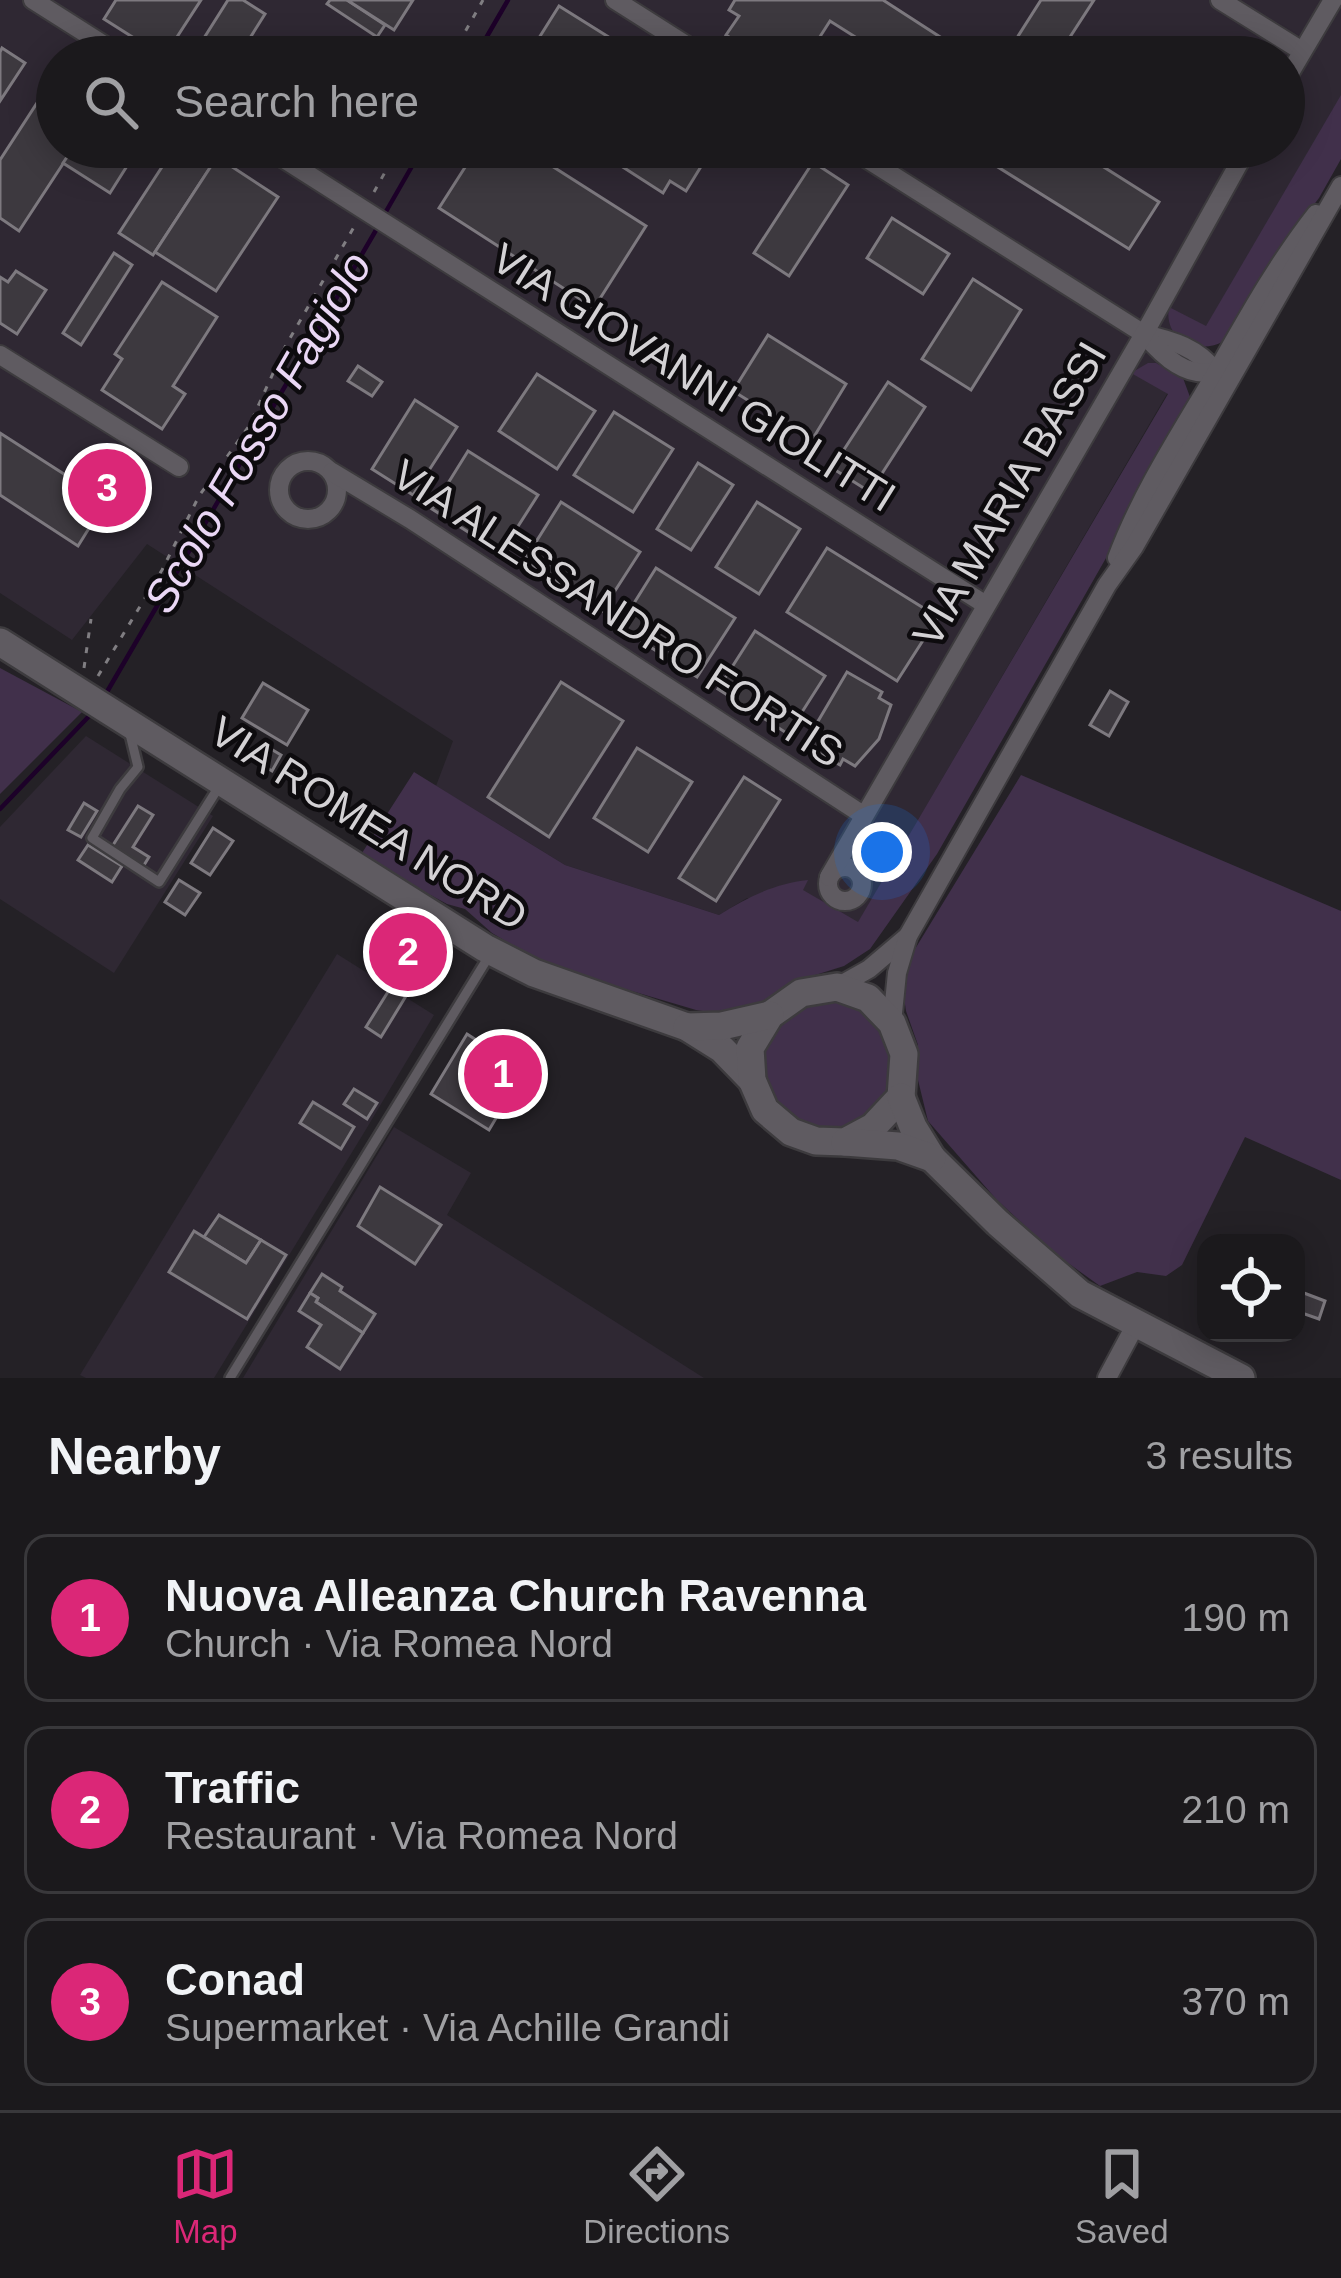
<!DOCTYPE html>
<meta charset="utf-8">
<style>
:root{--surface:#1b191c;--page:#242225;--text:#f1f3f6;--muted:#a0a0a3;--line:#39383b;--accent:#db2777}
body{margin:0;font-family:Arial,sans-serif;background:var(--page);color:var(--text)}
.controls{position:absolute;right:36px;bottom:36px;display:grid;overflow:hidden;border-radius:24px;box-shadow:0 6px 30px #0003}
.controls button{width:108px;height:108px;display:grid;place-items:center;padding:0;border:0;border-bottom:3px solid var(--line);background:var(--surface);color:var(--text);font:60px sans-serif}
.you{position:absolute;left:882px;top:852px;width:42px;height:42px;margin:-30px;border:9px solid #fff;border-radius:50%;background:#1a73e8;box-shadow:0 0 0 18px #1a73e833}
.badge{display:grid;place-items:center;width:78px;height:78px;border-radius:50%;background:var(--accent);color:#fff;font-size:39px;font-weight:700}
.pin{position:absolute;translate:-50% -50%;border:6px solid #fff;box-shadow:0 3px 12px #0006}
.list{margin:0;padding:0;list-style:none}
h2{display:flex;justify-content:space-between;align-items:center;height:156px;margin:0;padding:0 48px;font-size:51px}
h2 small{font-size:39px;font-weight:400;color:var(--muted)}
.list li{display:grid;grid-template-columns:78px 1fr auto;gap:36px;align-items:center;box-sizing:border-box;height:168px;margin:0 24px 24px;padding:0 24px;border:3px solid var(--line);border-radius:24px}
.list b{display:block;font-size:45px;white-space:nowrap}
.list p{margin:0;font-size:39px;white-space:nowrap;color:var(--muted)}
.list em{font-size:39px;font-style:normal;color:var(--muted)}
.icon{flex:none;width:66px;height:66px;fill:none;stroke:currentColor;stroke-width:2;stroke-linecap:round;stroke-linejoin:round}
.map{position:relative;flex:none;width:1341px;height:1378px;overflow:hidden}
.search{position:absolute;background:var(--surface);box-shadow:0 6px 30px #0003;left:36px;right:36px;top:36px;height:132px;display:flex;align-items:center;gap:30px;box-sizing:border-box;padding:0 42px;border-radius:66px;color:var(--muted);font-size:45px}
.sheet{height:732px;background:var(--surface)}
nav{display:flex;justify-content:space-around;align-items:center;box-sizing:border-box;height:168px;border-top:3px solid var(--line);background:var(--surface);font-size:33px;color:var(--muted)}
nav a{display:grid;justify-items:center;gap:6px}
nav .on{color:var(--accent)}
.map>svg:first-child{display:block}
.built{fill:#2f2833;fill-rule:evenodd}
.green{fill:#41304b}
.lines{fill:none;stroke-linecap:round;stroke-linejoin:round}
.stream{stroke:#1d0129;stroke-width:4.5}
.building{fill:#3d393f;stroke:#7d797f;stroke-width:3}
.lane-casing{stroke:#3d3b3e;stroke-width:14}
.street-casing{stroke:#3d3b3e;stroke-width:22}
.secondary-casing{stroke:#3d3b3e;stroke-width:32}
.path{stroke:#807e82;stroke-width:3;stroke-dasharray:6 9;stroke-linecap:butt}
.lane{stroke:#5f5b61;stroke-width:9}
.street{stroke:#5f5b61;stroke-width:18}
.secondary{stroke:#5f5b61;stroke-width:27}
.labels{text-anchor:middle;stroke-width:9;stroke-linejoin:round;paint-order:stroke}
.street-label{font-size:42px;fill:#d3d1d4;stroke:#0d0b0e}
.water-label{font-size:45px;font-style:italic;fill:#ead7f5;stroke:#0d0b0e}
</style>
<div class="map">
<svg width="1341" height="1378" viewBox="0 0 1341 1378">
<rect width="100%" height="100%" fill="#242126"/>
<!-- built -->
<g class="built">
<path d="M0 0H1341V96L858 923 747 898 719 915 565 865 436 786 453 741 147 544 72 640 0 593ZM57 57H1284V147H57Z"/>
<path d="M86 736 213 816 114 973 0 899V827Z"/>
<path d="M337 954 434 1015 365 1131 214 1378H86L80 1375Z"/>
<path d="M394 1127 471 1173 447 1215 704 1378H243Z"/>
</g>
<!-- green -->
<g class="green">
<path d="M1341 95V159L1319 198 1286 241 1224 341C1199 356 1163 340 1169 307L1206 326Z"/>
<path d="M1148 363H1156L1183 378 1190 397 1186 409 1114 544 937 854 870 949 844 966 790 983 754 1007 722 1014 696 1010 581 976 529 955 492 933 465 909 447 904 410 884 362 853 414 772 565 865 719 915C747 897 774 884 808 880L803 890 858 922 1168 394 1131 373Z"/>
<path d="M0 668 82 712 0 794Z"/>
<path d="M1021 775 1341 911V1180L1245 1137 1182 1265 1166 1276 1137 1272 1100 1286 1054 1253 996 1199 928 1121 917 1076 918 1045 906 1011 902 983 915 949Z"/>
<circle cx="828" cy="1065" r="65"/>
</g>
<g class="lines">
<!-- stream -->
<g class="stream">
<path d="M475 57 508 0"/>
<path d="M384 215 423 147"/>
<path d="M104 697 379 225"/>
<path d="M0 809 94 711"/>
</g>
</g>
<!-- building -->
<g class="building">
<path d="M116 0H201L164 57 104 19Z"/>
<path d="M228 0H243L265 14 238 57H192Z"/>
<path d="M330 0H347L385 25 377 37 327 4Z"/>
<path d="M347 0H413L394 30Z"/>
<path d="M735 0H883L951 44 943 57H887L830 21 807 57 796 53 793 57H760L726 35 739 16 729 10Z"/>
<path d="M1041 0H1094L1057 57H1040L1015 41Z"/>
<path d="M559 6 631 51 627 57H527Z"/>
<path d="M2 48 25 63 0 101V52Z"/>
<path d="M50 83 57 88V147H74L19 231 0 218V160Z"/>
<path d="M74 147H139L110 193 63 163Z"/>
<path d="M175 147H201L217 157 153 255 119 233Z"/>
<path d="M478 147H522L646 226 594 308 439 208Z"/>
<path d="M616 147H713L686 191 670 181 663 193 615 162 622 151Z"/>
<path d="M1004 147H1072L1159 202 1129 249 993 164Z"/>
<path d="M217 157 278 197 216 291 155 252Z"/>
<path d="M813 162 848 185 789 276 754 253Z"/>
<path d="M892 218 949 254 923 294 867 258Z"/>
<path d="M114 253 132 265 81 345 63 333Z"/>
<path d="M16 271 46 290 17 334 0 323V277L8 282Z"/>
<path d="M973 279 1021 310 971 390 922 359Z"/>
<path d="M162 282 217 317 173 386 185 394 162 429 102 390 122 359 115 354Z"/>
<path d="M768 335 846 384 812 440 733 391Z"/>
<path d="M358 366 382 382 372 396 348 381Z"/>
<path d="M537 374 595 411 557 469 499 431Z"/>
<path d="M888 382 925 407 870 492 832 468Z"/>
<path d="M415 400 457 427 413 495 372 469Z"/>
<path d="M614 412 673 449 633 512 574 475Z"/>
<path d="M0 433 106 501 78 546 0 495Z"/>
<path d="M468 451 538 495 501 553 432 509Z"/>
<path d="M698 463 733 485 691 550 657 529Z"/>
<path d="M561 502 640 552 602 611 524 561Z"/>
<path d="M757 502 800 529 759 594 716 567Z"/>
<path d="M827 548 938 617 897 681 787 612Z"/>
<path d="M656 568 735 618 697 677 619 627Z"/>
<path d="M755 631 825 676 788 734 718 689Z"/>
<path d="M847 672 882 692 879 698 891 705 879 739 855 766 843 759 840 765 804 745Z"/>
<path d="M561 682 623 721 549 837 488 797Z"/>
<path d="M263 683 308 710 287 745 242 718Z"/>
<path d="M1110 691 1128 702 1109 736 1090 725Z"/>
<path d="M261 743 281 755 272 771 252 759Z"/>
<path d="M637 748 692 782 648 852 594 818Z"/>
<path d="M744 777 780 800 716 901 679 878Z"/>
<path d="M84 803 97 811 81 837 68 830Z"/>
<path d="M138 806 153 815 133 847 149 857 141 870 126 861 122 866 106 856Z"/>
<path d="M213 828 233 841 210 875 191 863Z"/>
<path d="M88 845 122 866 112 882 78 860Z"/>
<path d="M179 880 200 893 185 915 165 902Z"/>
<path d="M391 987 406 996 381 1037 366 1027Z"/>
<path d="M467 1034 524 1071 489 1130 431 1094Z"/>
<path d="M354 1089 377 1103 367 1119 344 1104Z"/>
<path d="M313 1102 354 1127 341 1149 300 1123Z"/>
<path d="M380 1187 441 1225 415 1264 358 1226Z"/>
<path d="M219 1215 261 1240 246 1263 204 1237Z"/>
<path d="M194 1231 246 1263 261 1240 286 1255 247 1319 169 1272Z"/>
<path d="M322 1274 342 1287 340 1291 375 1314 363 1333 316 1302 318 1298 310 1293Z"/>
<path d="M1296 1290 1325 1301 1319 1319 1296 1311Z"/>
<path d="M310 1293 318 1298 316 1302 363 1333 340 1369 307 1347 321 1325 299 1311Z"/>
</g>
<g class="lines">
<!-- lane casing -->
<g class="lane-casing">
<g id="lane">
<path d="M130 734 138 767 120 789 92 838 159 882 220 785"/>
<path d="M230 1378 489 956"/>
</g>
</g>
<!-- street casing -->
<g class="street-casing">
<g id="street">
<path d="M33 0 123 57"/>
<path d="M615 0 705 57"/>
<path d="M1220 0 1302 51"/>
<path d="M1284 83 1333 0"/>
<path d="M265 147 986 605"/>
<path d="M848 147 1144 334C1172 340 1198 348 1216 372"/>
<path d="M1144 334C1163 356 1188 381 1219 370"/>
<path d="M0 355 179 467"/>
<circle cx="308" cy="490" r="29"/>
<path d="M332 472 410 519 863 815"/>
<path d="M1117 558C1141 494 1178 437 1213 378 1245 322 1276 265 1316 214"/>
<circle cx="845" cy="884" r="17"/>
<path d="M829 877 1144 334 1248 147"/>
<path d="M837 987 869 969 908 936"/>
<path d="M892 1023 897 973 908 936 1107 585 1134 547 1341 186"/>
<path d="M1107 1378 1136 1324"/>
</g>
</g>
<!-- secondary casing -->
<g class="secondary-casing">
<g id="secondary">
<path d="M0 642 485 948 534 973 687 1027 722 1049 752 1080"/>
<path d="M837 987 868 998 892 1023 904 1054 901 1097 873 1127 845 1142 816 1141 791 1132 765 1110 752 1080 750 1048 770 1015 801 993Z"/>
<path d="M687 1027 722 1026 770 1015"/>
<path d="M901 1097 913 1127 932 1158 998 1223 1080 1294 1241 1378"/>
<path d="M845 1142 898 1146 932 1158"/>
</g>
</g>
<!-- path -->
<g class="path">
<path d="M451 57 483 0"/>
<path d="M374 192 399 147"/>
<path d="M84 668 91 619"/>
<path d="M98 676 162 570 199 496 249 426 285 347 354 227"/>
</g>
<!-- lane -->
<use href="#lane" class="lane"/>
<!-- street -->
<use href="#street" class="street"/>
<!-- secondary -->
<use href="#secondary" class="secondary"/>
</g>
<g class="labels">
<!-- street labels -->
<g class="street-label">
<text transform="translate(694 377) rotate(32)" y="15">VIA GIOVANNI GIOLITTI</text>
<text transform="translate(1009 494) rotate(-60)" y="15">VIA MARIA BASSI</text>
<text transform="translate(618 613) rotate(33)" y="15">VIA ALESSANDRO FORTIS</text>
<text transform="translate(369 823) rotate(32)" y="15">VIA ROMEA NORD</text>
</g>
<!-- water labels -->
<g class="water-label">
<text transform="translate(257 432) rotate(-60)" y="16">Scolo Fosso Fagiolo</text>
</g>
</g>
</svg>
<div class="controls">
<button><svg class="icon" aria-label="locate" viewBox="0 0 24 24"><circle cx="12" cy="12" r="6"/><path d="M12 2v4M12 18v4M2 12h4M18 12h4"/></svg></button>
</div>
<div class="you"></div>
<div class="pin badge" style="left:503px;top:1074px">1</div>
<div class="pin badge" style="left:408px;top:952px">2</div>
<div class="pin badge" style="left:107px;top:488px">3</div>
<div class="search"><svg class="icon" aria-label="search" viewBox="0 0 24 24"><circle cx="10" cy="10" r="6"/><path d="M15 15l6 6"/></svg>Search here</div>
</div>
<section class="sheet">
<h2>Nearby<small>3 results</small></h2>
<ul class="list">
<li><span class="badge">1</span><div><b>Nuova Alleanza Church Ravenna</b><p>Church · Via Romea Nord</p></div><em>190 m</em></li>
<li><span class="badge">2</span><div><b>Traffic</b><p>Restaurant · Via Romea Nord</p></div><em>210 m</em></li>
<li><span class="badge">3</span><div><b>Conad</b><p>Supermarket · Via Achille Grandi</p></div><em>370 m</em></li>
</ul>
</section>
<nav>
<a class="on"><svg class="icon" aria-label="map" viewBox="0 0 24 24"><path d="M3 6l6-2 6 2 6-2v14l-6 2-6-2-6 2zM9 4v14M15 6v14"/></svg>Map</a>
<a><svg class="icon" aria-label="directions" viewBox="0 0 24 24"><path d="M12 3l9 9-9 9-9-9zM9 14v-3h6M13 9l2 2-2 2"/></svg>Directions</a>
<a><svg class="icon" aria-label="saved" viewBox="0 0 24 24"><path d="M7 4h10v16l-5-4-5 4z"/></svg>Saved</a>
</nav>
